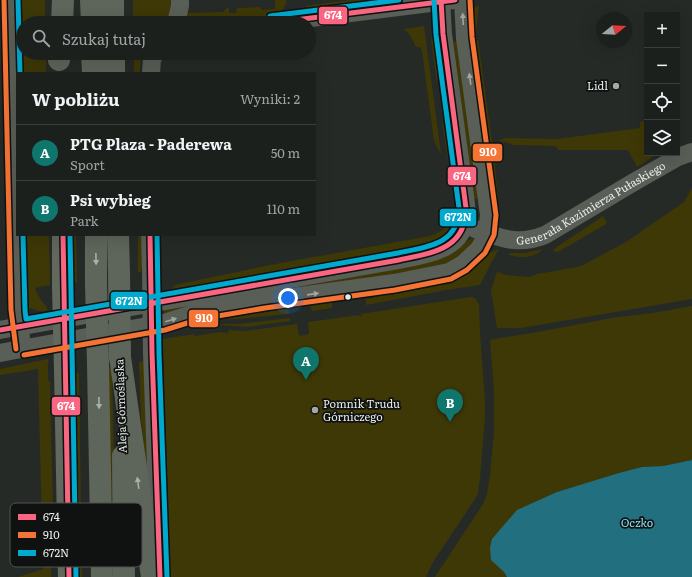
<!DOCTYPE html>
<html lang="pl">
<meta charset="utf-8">
<style>
:root{--surface:#1c201d;--page:#252826;--text:#f1f3f6;--muted:#a0a3a4;--line:#3a3e3b;--accent:#0f766e}
body{margin:0;font-family:Literata,serif;background:var(--page);color:var(--text)}
.controls{position:absolute;right:12px;top:12px;display:grid;overflow:hidden;border-radius:0px;box-shadow:0 4px 16px #0002}
.controls button{width:36px;height:36px;display:grid;place-items:center;padding:0;border:0;border-bottom:1px solid var(--line);background:var(--surface);color:var(--text);font:20px sans-serif}
.compass{position:absolute;left:596px;top:12px;width:36px;height:36px;border-radius:50%;background:var(--surface);box-shadow:0 4px 16px #0002;rotate:72deg}
.you{position:absolute;left:288px;top:298px;width:14px;height:14px;margin:-10px;border:3px solid #fff;border-radius:50%;background:#1a73e8;box-shadow:0 0 0 6px #1a73e833}
.badge{display:grid;place-items:center;width:26px;height:26px;border-radius:50%;background:var(--accent);color:#fff;font-size:13px;font-weight:700}
.pin{position:absolute;translate:-50% -33px;filter:drop-shadow(0 1px 2px #0008)}
.pin::after{content:'';position:absolute;top:21px;width:14px;height:12px;background:inherit;clip-path:polygon(0 0,100% 0,50% 100%)}
.list{margin:0;padding:0;list-style:none}
h2{display:flex;justify-content:space-between;align-items:center;height:52px;margin:0;padding:0 16px;font-size:17px}
h2 small{font-size:13px;font-weight:400;color:var(--muted)}
.list li{display:grid;grid-template-columns:26px 1fr auto;gap:12px;align-items:center;box-sizing:border-box;height:56px;padding:0 16px;border-top:1px solid var(--line)}
.list b{display:block;font-size:15px;white-space:nowrap}
.list p{margin:0;font-size:13px;white-space:nowrap;color:var(--muted)}
.list em{font-size:13px;font-style:normal;color:var(--muted)}
.icon{flex:none;width:22px;height:22px;fill:none;stroke:currentColor;stroke-width:2;stroke-linecap:round;stroke-linejoin:round}
.map{position:relative;flex:none;width:692px;height:577px;overflow:hidden}
.search{position:absolute;background:var(--surface);box-shadow:0 4px 16px #0002;left:16px;top:16px;width:300px;height:44px;display:flex;align-items:center;gap:10px;box-sizing:border-box;padding:0 14px;border-radius:22px;color:var(--muted);font-size:15px}
.panel{position:absolute;background:var(--surface);box-shadow:0 4px 16px #0002;left:16px;top:72px;width:300px;height:164px;border-radius:0px}
.map>svg:first-child{display:block}
.green{fill:#3e3807}
.water{fill:#226f7f}
.lines{fill:none;stroke-linecap:round;stroke-linejoin:round}
.minor{stroke:#595e57;stroke-width:18}
.major{stroke:#62685d;stroke-width:22}
.highway{stroke:#5e655a;stroke-width:22}
.minor-bridge{stroke:#595e57;stroke-width:18}
.major-bridge{stroke:#62685d;stroke-width:22}
.highway-bridge{stroke:#5e655a;stroke-width:22}
.bus-1-casing{stroke:#0f1210;stroke-width:8}
.bus-2-casing{stroke:#0f1210;stroke-width:8}
.bus-3-casing{stroke:#0f1210;stroke-width:8}
.bus-1{stroke:#fa6682;stroke-width:5}
.bus-2{stroke:#f57335;stroke-width:5}
.bus-3{stroke:#00a9ce;stroke-width:5}
.oneway{fill:#a0a5a0}
.oneway2{fill:#a9afa9}
.poi-dot{fill:#a3a8a5;stroke:#0f1210;stroke-width:1.5}
.bus-dot{fill:#e7ece9;stroke:#0f1210;stroke-width:1.5}
.labels{text-anchor:middle;stroke-width:3.5;stroke-linejoin:round;paint-order:stroke}
.poi-label{font-size:11px;fill:#e7ece9;stroke:#0f1210;text-anchor:end}
.street-label{font-size:11px;fill:#e7ece9;stroke:#0f1210}
.water-label{font-size:12px;font-style:italic;fill:#8ce4f9;stroke:#0f1210}
.key{fill:#0f1210;stroke:#505351;stroke-width:1}
.key-label{font-size:11px;fill:#e7ece9}
.line-badge{stroke:#0f1210;stroke-width:1.5}
.badge-label{font-size:11px;text-anchor:middle;font-weight:bold;fill:#fff}
</style>
<div class="map">
<svg width="692" height="577" viewBox="0 0 692 577">
<rect width="100%" height="100%" fill="#252a27"/>
<!-- green -->
<g class="green">
<path d="M17 0H45V23H23V53H46V73H19Z"/>
<path d="M133 0H172L170 23H133Z"/>
<path d="M275 0H286C286 9 281 12 273 16L217 23H184L186 13 223 12 227 8H229V13H236L237 8 261 7V10L275 9Z"/>
<path d="M352 0H396L310 10 305 6Z"/>
<path d="M479 5 476 33 471 34V12L475 7Z"/>
<path d="M424 26 441 154 438 149 434 141 422 51H421V47H416L410 35 404 29Z"/>
<path d="M437 37 438 46 437 84 431 38Z"/>
<path d="M453 39 455 42H458L480 198 473 199Z"/>
<path d="M478 40 494 157 498 197H493L472 41Z"/>
<path d="M134 53H143C140 59 140 66 140 73H134Z"/>
<path d="M442 121 452 147 453 158 449 161H448Z"/>
<path d="M645 121 647 128V153L657 154 637 167 628 150H559L555 146 514 145 506 142 499 141 505 138 557 139 640 128V122Z"/>
<path d="M692 188V299L521 328H497L491 290 497 272 506 275 529 277 537 274 544 273 581 266 626 242 684 202Z"/>
<path d="M455 209H459L454 227 445 238 419 249 169 294 175 285 270 265 430 236C437 233 446 230 450 222 452 218 452 213 455 209Z"/>
<path d="M603 216 607 222 606 224 558 252H556L554 251V249Z"/>
<path d="M22 235H49L50 285 35 288C38 296 41 301 47 307V311H39L31 308 28 310 25 305Z"/>
<path d="M69 235H76L77 283 70 282Z"/>
<path d="M138 235H143V270H141V272H138Z"/>
<path d="M473 238 475 241 450 265 164 314V307L441 259C447 257 452 254 456 251 462 246 466 240 473 238Z"/>
<path d="M499 249 489 267 480 285 446 290 366 305V299L373 298 397 289Z"/>
<path d="M543 249C532 259 521 258 509 255V253H525Z"/>
<path d="M470 297 475 298 479 305 480 333 485 402V418L480 478 478 493 475 499 433 562 426 577H170L163 339 194 334V336L220 332 228 333 229 330 244 331 297 324 299 336 309 334 308 322 359 315V316H362L361 314Z"/>
<path d="M313 302 332 303V308L312 311 310 305Z"/>
<path d="M284 304H285L288 308 289 314 237 319H225L252 314V310L260 309 261 313 282 309Z"/>
<path d="M692 306V460L663 466 642 467 557 492 504 572 507 577H435L483 504 487 494 490 476 494 432V391L490 340 506 337 538 332 617 317 653 313Z"/>
<path d="M290 318V321L247 327 220 325 219 324H240Z"/>
<path d="M48 359V381H50L54 551 51 554V577H18L43 569 38 369 0 375V369Z"/>
<path d="M143 361V363H145L148 482 141 419 139 362Z"/>
<path d="M112 367 116 577H110L106 368Z"/>
<path d="M74 373H79L82 577H76Z"/>
</g>
<!-- water -->
<path class="water" d="M692 460V577H507L504 572 491 560 490 548 492 539 517 510 557 492 619 473 642 467 663 466Z"/>
<g class="lines">
<!-- minor -->
<g class="minor">
<path d="M11 0 18 310 21 338"/>
<path d="M176 23 180 6V0"/>
<path d="M271 23 454 0"/>
<path d="M151 73 152 59 156 53"/>
<path id="s1" d="M475 229C502 238 517 246 545 235L634 182 678 157 692 152"/>
<path d="M150 235 151 270"/>
<path d="M0 330 399 260C426 254 464 251 466 215 467 209 466 203 465 196L443 34 441 0"/>
<path d="M0 353 164 323 198 312 264 301 394 283 449 272 463 264 479 249 484 240 487 233 489 215 465 38 463 0"/>
<path d="M152 353 160 577"/>
</g>
<!-- major -->
<g class="major">
<path d="M63 235V286"/>
<path d="M65 370 69 577"/>
</g>
<!-- highway -->
<g class="highway">
<path d="M91 0 92 23"/>
<path d="M113 0V23"/>
<path d="M62 23 63 0"/>
<path d="M92 53 93 73"/>
<path d="M114 53V73"/>
<path d="M59 60 60 53"/>
<path d="M96 235V284"/>
<path d="M118 235 119 273"/>
<path d="M120 357 152 577"/>
<path d="M98 364 102 577"/>
<path d="M123 456 124 577"/>
</g>
<!-- minor-bridge -->
<path class="minor-bridge" d="M151 270 152 353"/>
<!-- major-bridge -->
<path class="major-bridge" d="M63 286 65 370"/>
<!-- highway-bridge -->
<g class="highway-bridge">
<path d="M119 273 120 357"/>
<path d="M96 284 98 364"/>
</g>
<!-- bus-1 casing -->
<g class="bus-1-casing">
<g id="bus-1">
<path d="M271 23 455 0"/>
<path d="M63 235 69 577"/>
<path d="M150 235 152 353 160 577"/>
<path d="M0 330 399 260C431 253 466 250 466 208L443 34 441 0"/>
</g>
</g>
<!-- bus-2 casing -->
<g class="bus-2-casing">
<g id="bus-2">
<path d="M4 0 11 310 16 349"/>
<path d="M24 355 165 330 200 319 265 308 395 290 451 279 467 270 485 253 494 235 496 215 472 37 470 0"/>
</g>
</g>
<!-- bus-3 casing -->
<g class="bus-3-casing">
<g id="bus-3">
<path d="M18 0 20 73"/>
<path d="M270 16 399 0"/>
<path d="M23 235 25 310 26 319 398 253C426 247 459 245 459 208L436 35 434 0"/>
<path d="M70 235 76 577"/>
<path d="M157 235 159 353 167 577"/>
</g>
</g>
<!-- bus-1 -->
<use href="#bus-1" class="bus-1"/>
<!-- bus-2 -->
<use href="#bus-2" class="bus-2"/>
<!-- bus-3 -->
<use href="#bus-3" class="bus-3"/>
</g>
<!-- one-way arrows -->
<defs><path id="oneway-solid" d="M-6-.8H1V-3.2L6.5 0L1 3.2V.8H-6Z"/></defs>
<g class="oneway">
<use href="#oneway-solid" transform="translate(463 19) rotate(-93)"/>
<use href="#oneway-solid" transform="translate(470 79) rotate(-98)"/>
<use href="#oneway-solid" transform="translate(313 294) rotate(-8)"/>
<use href="#oneway-solid" transform="translate(171 320) rotate(-17)"/>
</g>
<g class="oneway2">
<use href="#oneway-solid" transform="translate(96 259) rotate(89)"/>
<use href="#oneway-solid" transform="translate(99 403) rotate(89)"/>
<use href="#oneway-solid" transform="translate(138 483) rotate(-98)"/>
</g>
<!-- markers -->
<g class="poi-dot">
<circle cx="616" cy="86" r="4"/>
<circle cx="315" cy="410" r="4"/>
</g>
<circle class="bus-dot" cx="348" cy="297" r="3.5"/>
<g class="labels">
<!-- poi labels -->
<g class="poi-label">
<text x="608" y="90">Lidl</text>
<text x="323" y="408" text-anchor="start">Pomnik Trudu<tspan x="323" dy="13">Górniczego</tspan></text>
</g>
<!-- street labels -->
<g class="street-label">
<text dy="4" stroke="none"><textPath href="#s1" startOffset="127">Generała Kazimierza Pułaskiego</textPath></text>
<text transform="translate(121 406) rotate(-92)" y="4">Aleja Górnośląska</text>
</g>
<!-- water labels -->
<g class="water-label">
<text x="637" y="527">Oczko</text>
</g>
</g>
<!-- legend -->
<rect x="10" y="503" width="132" height="64" rx="6" class="key"/>
<rect x="18" y="514" width="18" height="6" fill="#fa6682"/>
<rect x="18" y="532" width="18" height="6" fill="#f57335"/>
<rect x="18" y="550" width="18" height="6" fill="#00a9ce"/>
<g class="key-label">
<text x="43" y="521">674</text>
<text x="43" y="539">910</text>
<text x="43" y="557">672N</text>
</g>
<g class="line-badge">
<rect x="318" y="6" width="30" height="19" rx="4" fill="#fa6682"/>
<rect x="472" y="143" width="31" height="19" rx="4" fill="#f57335"/>
<rect x="447" y="166" width="30" height="20" rx="4" fill="#fa6682"/>
<rect x="439" y="208" width="38" height="19" rx="4" fill="#00a9ce"/>
<rect x="110" y="291" width="38" height="19" rx="4" fill="#00a9ce"/>
<rect x="188" y="309" width="31" height="19" rx="4" fill="#f57335"/>
<rect x="51" y="396" width="30" height="20" rx="4" fill="#fa6682"/>
</g>
<g class="badge-label">
<text x="333" y="19">674</text>
<text x="488" y="156">910</text>
<text x="462" y="180">674</text>
<text x="458" y="221">672N</text>
<text x="129" y="305">672N</text>
<text x="204" y="322">910</text>
<text x="66" y="410">674</text>
</g>
</svg>
<div class="controls">
<button>+</button>
<button>−</button>
<button><svg class="icon" aria-label="locate" viewBox="0 0 24 24"><circle cx="12" cy="12" r="6"/><path d="M12 2v4M12 18v4M2 12h4M18 12h4"/></svg></button>
<button><svg class="icon" aria-label="layers" viewBox="0 0 24 24"><path d="M12 4l9 5-9 5-9-5zM3 14l9 5 9-5"/></svg></button>
</div>
<svg class="compass" viewBox="-18 -18 36 36"><path d="M0-13l5 13h-10z" fill="#e53935"/><path d="M0 13l5-13h-10z" fill="#a0a3a4"/></svg>
<div class="you"></div>
<div class="pin badge" style="left:306px;top:380px">A</div>
<div class="pin badge" style="left:450px;top:422px">B</div>
<div class="search"><svg class="icon" aria-label="search" viewBox="0 0 24 24"><circle cx="10" cy="10" r="6"/><path d="M15 15l6 6"/></svg>Szukaj tutaj</div>
<section class="panel">
<h2>W pobliżu<small>Wyniki: 2</small></h2>
<ul class="list">
<li><span class="badge">A</span><div><b>PTG Plaza - Paderewa</b><p>Sport</p></div><em>50 m</em></li>
<li><span class="badge">B</span><div><b>Psi wybieg</b><p>Park</p></div><em>110 m</em></li>
</ul>
</section>
</div>
